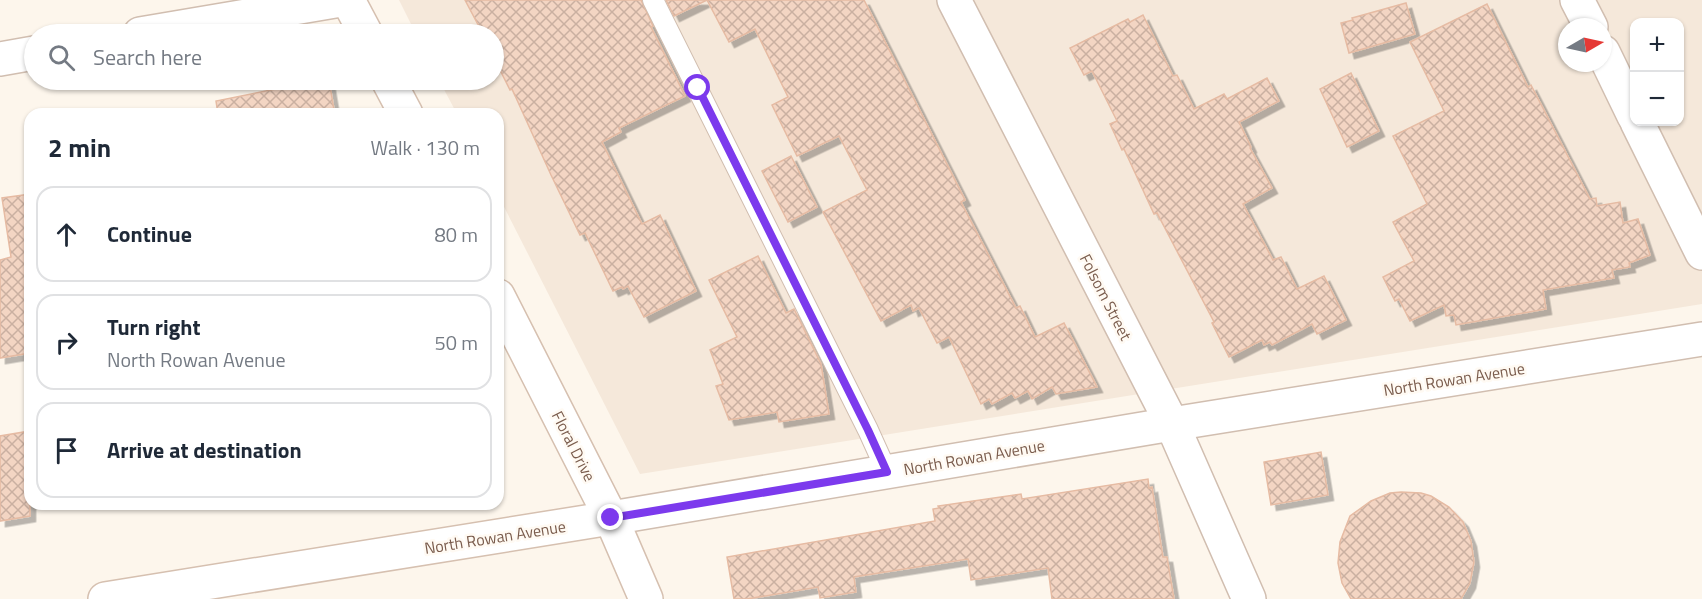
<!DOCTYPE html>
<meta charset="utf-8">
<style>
:root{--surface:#fff;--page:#f2f2f3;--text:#1f2937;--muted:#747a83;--line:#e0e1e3}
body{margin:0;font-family:"Titillium Web",sans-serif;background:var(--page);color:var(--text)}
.controls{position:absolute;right:18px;top:18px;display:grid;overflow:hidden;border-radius:12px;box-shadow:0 2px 4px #0004}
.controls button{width:54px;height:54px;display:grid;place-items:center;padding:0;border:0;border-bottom:2px solid var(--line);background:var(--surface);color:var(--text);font:30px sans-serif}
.compass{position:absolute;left:1558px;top:18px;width:54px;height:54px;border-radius:50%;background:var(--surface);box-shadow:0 2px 4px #0004;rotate:81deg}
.stop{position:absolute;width:18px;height:18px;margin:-14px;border:4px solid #7c3aed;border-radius:50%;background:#fff}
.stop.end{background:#7c3aed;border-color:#fff;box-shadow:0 2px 6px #0008}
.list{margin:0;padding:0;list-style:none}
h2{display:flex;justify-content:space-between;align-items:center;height:78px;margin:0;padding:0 24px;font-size:26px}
h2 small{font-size:20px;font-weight:400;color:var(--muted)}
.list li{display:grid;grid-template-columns:39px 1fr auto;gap:18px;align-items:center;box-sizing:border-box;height:96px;margin:0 12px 12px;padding:0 12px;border:2px solid var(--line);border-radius:18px}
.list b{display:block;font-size:22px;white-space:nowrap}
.list p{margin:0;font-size:20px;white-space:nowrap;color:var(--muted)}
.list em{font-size:20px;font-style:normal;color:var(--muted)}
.icon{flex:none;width:33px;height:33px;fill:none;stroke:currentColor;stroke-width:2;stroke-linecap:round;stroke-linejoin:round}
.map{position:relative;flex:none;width:1702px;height:599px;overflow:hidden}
.search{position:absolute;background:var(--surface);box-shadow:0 2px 4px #0004;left:24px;top:24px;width:480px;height:66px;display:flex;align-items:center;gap:15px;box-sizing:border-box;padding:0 21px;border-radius:33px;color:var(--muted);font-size:22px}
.panel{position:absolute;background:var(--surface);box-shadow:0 2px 4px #0004;left:24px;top:108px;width:480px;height:402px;border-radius:18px}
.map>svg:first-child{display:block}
.residential{fill:#f5e8da;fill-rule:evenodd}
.building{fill:url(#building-cross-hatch);stroke:#e6bba3;stroke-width:1.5;filter:url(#shadow)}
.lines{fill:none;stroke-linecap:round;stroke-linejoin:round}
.lane-casing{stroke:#d1beb0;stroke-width:22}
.street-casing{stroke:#d1beb0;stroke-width:36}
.secondary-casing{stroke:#d6c0b0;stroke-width:36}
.lane{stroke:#fff;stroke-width:20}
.street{stroke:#fff;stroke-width:33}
.secondary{stroke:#fff;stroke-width:33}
.route{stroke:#7c3aed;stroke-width:8}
.labels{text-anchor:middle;stroke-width:5;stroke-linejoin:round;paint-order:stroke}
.street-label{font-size:16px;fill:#7a5c4d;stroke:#fffaf3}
</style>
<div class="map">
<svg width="1702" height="599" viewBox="0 0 1702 599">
<defs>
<pattern id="building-cross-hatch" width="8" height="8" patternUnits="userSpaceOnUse" patternTransform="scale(1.5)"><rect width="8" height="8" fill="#f3d5c3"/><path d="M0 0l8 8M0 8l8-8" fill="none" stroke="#cab0a1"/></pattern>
<filter id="shadow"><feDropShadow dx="5.5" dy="5.5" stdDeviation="0" flood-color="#0004"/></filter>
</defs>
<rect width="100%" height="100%" fill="#fdf6ec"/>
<!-- residential -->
<path class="residential" d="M399 0H1702V304L640 474 498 195V114H457L439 80H494V34H416ZM1634 22H1680V122H1634ZM1567 27H1603V63H1567Z"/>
<!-- building -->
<g class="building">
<path d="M465 0H641L653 26 651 27 685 96 619 128 621 132 602 142 642 224 660 215 696 291 644 317 628 286 623 289 622 287 613 291 585 233 580 235 551 175 512 89 510 90 494 58V34H483Z"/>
<path d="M666 0H864L965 200 961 202 1016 308 1020 306 1035 337 1064 323 1097 387 1056 394 1052 387 1032 399 1028 391 1015 398 1012 393 992 404 989 399 981 404 949 337 937 343 919 308 913 311 911 305 881 321 823 212 867 190 839 136 797 156 772 105 788 97 755 29 729 42 707 0 674 16Z"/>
<path d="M1406 3 1415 34 1349 53 1341 23 1353 20 1352 18Z"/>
<path d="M1487 4 1528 87 1531 85 1590 199 1596 198 1597 206 1620 202 1623 223 1638 219 1650 255 1629 263 1630 267 1612 270 1614 278 1543 290 1546 309 1456 325 1454 315 1446 316 1444 305 1410 321 1399 299 1395 301 1383 277 1414 261 1393 222 1427 204 1393 136 1444 111 1410 42Z"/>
<path d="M1143 15 1173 76 1177 75 1194 109 1224 94 1227 99 1267 78 1279 101 1239 122 1251 147 1250 148 1272 188 1243 204 1273 260 1281 257 1297 289 1324 276 1346 320 1317 334 1312 324 1272 345 1270 342 1264 345 1262 340 1229 357 1212 323 1214 322 1157 213 1154 214 1124 149 1122 150 1110 124 1117 121 1092 71 1084 75 1070 48 1128 19 1130 22Z"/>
<path d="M1351 73 1379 131 1347 147 1320 89Z"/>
<path d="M290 80H329L334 110 311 114H218L216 101 291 86Z"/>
<path d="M791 156 817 207 788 222 762 171Z"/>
<path d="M30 194V353L0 358V260L11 257 2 198Z"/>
<path d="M758 256 786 313 794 309 821 364 829 414 779 422 777 412 729 420 716 386 723 384 710 350 737 337 709 280Z"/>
<path d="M30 431V516L0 521V436Z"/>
<path d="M1321 452 1328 495 1271 505 1264 462Z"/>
<path d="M1148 479 1149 488 1152 487 1163 557H1167L1174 599H1052L1048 568 971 580 968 559 854 577 856 592 820 598 818 587 747 599H734L727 557 935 521 933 509 939 508 938 506 1021 494 1022 499Z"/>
<path d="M1401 492 1421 493 1431 496 1449 507 1463 522 1471 541 1474 562 1470 583 1461 599H1351L1347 592 1342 583 1338 563 1340 542 1350 516 1371 501 1390 493Z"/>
</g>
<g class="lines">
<!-- lane casing -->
<g class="lane-casing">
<path id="lane" d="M653 0 868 430 887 472"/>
</g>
<!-- street casing -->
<g class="street-casing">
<g id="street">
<path d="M954 0 1172 424 1249 599"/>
<path d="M1577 0 1591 27"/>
<path d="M140 34 341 0"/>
<path d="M1603 52 1634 116"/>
<path d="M0 59 34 53"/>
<path d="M1637 122 1702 253"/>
<path d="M611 518 1172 424 1702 339"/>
</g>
</g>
<!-- secondary casing -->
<g class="secondary-casing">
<g id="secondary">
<path d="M348 0 366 34"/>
<path d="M388 80 406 114"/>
<path d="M498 296 611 518 646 599"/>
<path d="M105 599 611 518"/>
</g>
</g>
<!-- lane -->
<use href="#lane" class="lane"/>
<!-- street -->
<use href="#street" class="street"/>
<!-- secondary -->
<use href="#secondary" class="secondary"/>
</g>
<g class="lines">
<!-- route -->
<path class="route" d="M611 518 887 472 868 430 698 88"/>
</g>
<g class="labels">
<!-- street labels -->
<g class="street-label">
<text transform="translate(1106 297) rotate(63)" y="6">Folsom Street</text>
<text transform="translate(1454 379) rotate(-9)" y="6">North Rowan Avenue</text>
<text transform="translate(574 446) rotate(63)" y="6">Floral Drive</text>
<text transform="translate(974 457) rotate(-10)" y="6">North Rowan Avenue</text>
<text transform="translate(495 537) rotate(-9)" y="6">North Rowan Avenue</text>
</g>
</g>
</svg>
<div class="controls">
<button>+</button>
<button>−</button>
</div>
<svg class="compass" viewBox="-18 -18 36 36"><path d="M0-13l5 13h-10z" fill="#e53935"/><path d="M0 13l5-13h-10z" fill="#747a83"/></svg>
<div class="stop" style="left:698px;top:88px"></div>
<div class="stop end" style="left:611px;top:518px"></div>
<div class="search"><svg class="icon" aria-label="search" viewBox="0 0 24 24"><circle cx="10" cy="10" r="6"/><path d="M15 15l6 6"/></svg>Search here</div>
<section class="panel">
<h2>2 min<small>Walk · 130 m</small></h2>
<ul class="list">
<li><svg class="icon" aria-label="ahead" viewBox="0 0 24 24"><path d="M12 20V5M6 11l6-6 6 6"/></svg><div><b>Continue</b></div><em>80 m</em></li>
<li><svg class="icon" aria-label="right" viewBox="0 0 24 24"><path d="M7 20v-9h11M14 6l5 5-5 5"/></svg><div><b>Turn right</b><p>North Rowan Avenue</p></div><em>50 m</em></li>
<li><svg class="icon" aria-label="arrive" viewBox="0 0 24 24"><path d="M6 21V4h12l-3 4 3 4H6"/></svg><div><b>Arrive at destination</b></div></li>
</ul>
</section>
</div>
